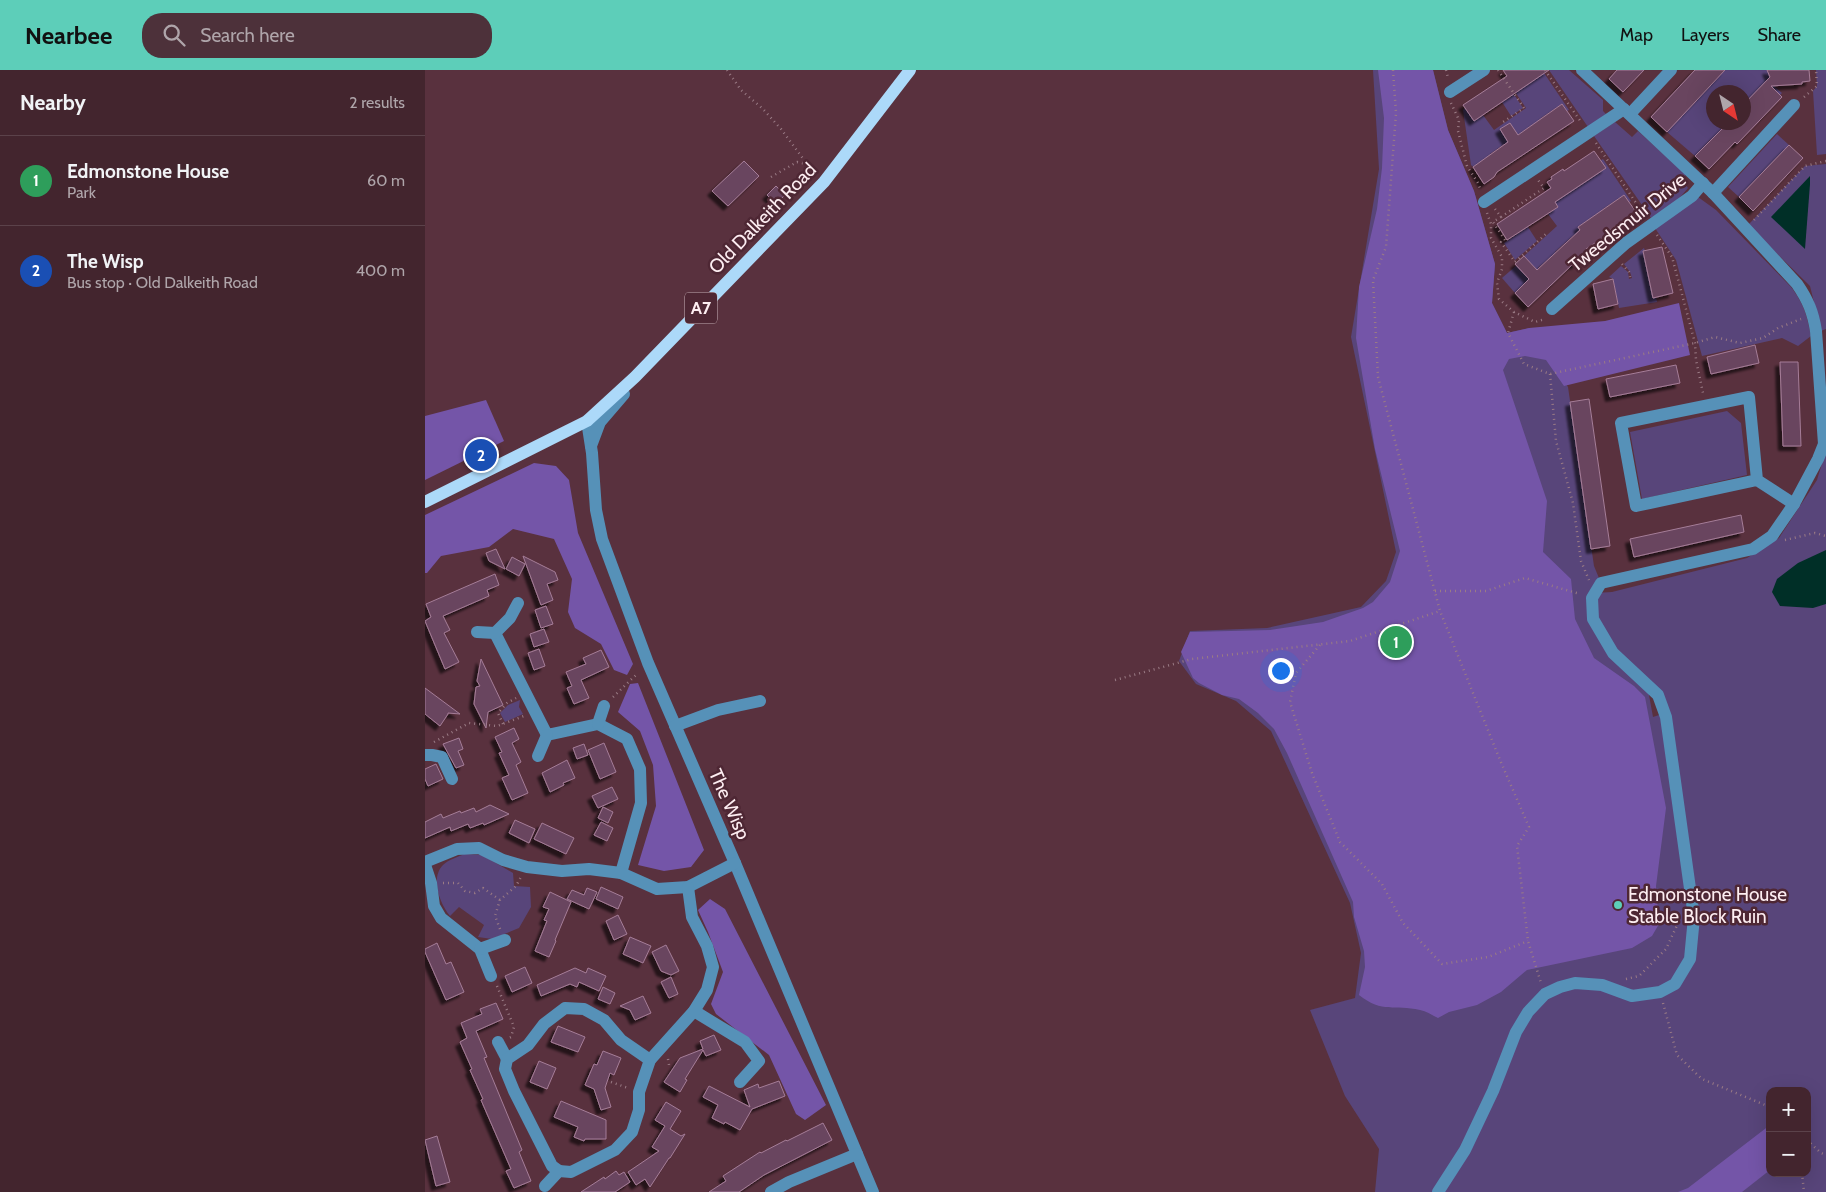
<!DOCTYPE html>
<meta charset="utf-8">
<style>
:root{--surface:#43252e;--page:#4d313a;--text:#f1f3f6;--muted:#afa5aa;--line:#5b424a;--accent:#5dceb9}
body{margin:0;font-family:Cabin,sans-serif;background:var(--page);color:var(--text)}
.controls{position:absolute;right:15px;bottom:15px;display:grid;overflow:hidden;border-radius:10px;box-shadow:0 5px 20px #0002}
.controls button{width:45px;height:45px;display:grid;place-items:center;padding:0;border:0;border-bottom:1px solid var(--line);background:var(--surface);color:var(--text);font:25px sans-serif}
.compass{position:absolute;left:1281px;top:15px;width:45px;height:45px;border-radius:50%;background:var(--surface);box-shadow:0 5px 20px #0002;rotate:145deg}
.you{position:absolute;left:855px;top:600px;width:18px;height:18px;margin:-12px;border:4px solid #fff;border-radius:50%;background:#1a73e8;box-shadow:0 0 0 8px #1a73e833}
.badge{display:grid;place-items:center;width:32px;height:32px;border-radius:50%;background:var(--accent);color:#fff;font-size:16px;font-weight:700}
.pin{position:absolute;translate:-50% -50%;border:2px solid #fff;box-shadow:0 1px 5px #0006}
.list{margin:0;padding:0;list-style:none}
h2{display:flex;justify-content:space-between;align-items:center;height:65px;margin:0;padding:0 20px;font-size:21px}
h2 small{font-size:16px;font-weight:400;color:var(--muted)}
.list li{display:grid;grid-template-columns:32px 1fr auto;gap:15px;align-items:center;box-sizing:border-box;height:90px;padding:0 20px;border-top:1px solid var(--line)}
.list b{display:block;font-size:19px;white-space:nowrap}
.list p{margin:0;font-size:16px;white-space:nowrap;color:var(--muted)}
.list em{font-size:16px;font-style:normal;color:var(--muted)}
.icon{flex:none;width:28px;height:28px;fill:none;stroke:currentColor;stroke-width:2;stroke-linecap:round;stroke-linejoin:round}
.map{position:relative;flex:none;width:1401px;height:1122px;overflow:hidden}
header{display:flex;align-items:center;gap:30px;box-sizing:border-box;height:70px;padding:0 25px;background:var(--accent);color:#111}
header strong{font-size:24px}
nav{display:flex;gap:28px;margin-inline-start:auto;font-size:18px}
.search{width:350px;height:45px;background:var(--page);display:flex;align-items:center;gap:12px;box-sizing:border-box;padding:0 18px;border-radius:20px;color:var(--muted);font-size:19px}
main{display:flex}
aside{flex:1;background:var(--surface)}
.map>svg:first-child{display:block}
.green{fill:#58457a;fill-rule:evenodd}
.forest{fill:#7455a8}
.water{fill:#002f27}
.building{fill:#69455e;stroke:#a57d98;filter:url(#shadow)}
.lines{fill:none;stroke-linecap:round;stroke-linejoin:round}
.path{stroke:#9a7b85;stroke-width:2.5;stroke-dasharray:1 4;stroke-linecap:butt}
.minor{stroke:#5691b8;stroke-width:12}
.major{stroke:#acd9f9;stroke-width:12}
.poi-dot{fill:#5dceb9;stroke:#4e2734;stroke-width:2}
.labels{text-anchor:middle;stroke-width:5;stroke-linejoin:round;paint-order:stroke}
.shield{fill:#4e2734;stroke:#c8b2b8;stroke-width:1}
.shield-label{font-size:18px;font-weight:bold;fill:#fdedf1}
.street-label{font-size:19px;fill:#fdedf1;stroke:#4e2734}
.poi-label{font-size:19px;fill:#fdedf1;stroke:#4e2734;text-anchor:start}
</style>
<header>
<strong>Nearbee</strong>
<div class="search"><svg class="icon" aria-label="search" viewBox="0 0 24 24"><circle cx="10" cy="10" r="6"/><path d="M15 15l6 6"/></svg>Search here</div>
<nav><a>Map</a><a>Layers</a><a>Share</a></nav>
</header>
<main>
<aside>
<h2>Nearby<small>2 results</small></h2>
<ul class="list">
<li><span class="badge" style="background:#2e9e5b">1</span><div><b>Edmonstone House</b><p>Park</p></div><em>60 m</em></li>
<li><span class="badge" style="background:#1a4fb4">2</span><div><b>The Wisp</b><p>Bus stop · Old Dalkeith Road</p></div><em>400 m</em></li>
</ul>
</aside>
<div class="map">
<svg width="1401" height="1122" viewBox="0 0 1401 1122">
<defs>
<filter id="shadow"><feDropShadow dx="-4.5" dy="4.5" stdDeviation="1" flood-color="#0009"/></filter>
</defs>
<rect width="100%" height="100%" fill="#59313e"/>
<!-- green -->
<g class="green">
<path d="M948 0H1008L1023 60 1049 121 1070 194 1067 233 1082 263 1104 258 1143 317 1169 496 1176 513 1170 523 1187 522 1322 488 1354 468 1392 410 1401 380V1122H950L954 1079 920 1026 885 940 930 928 936 883 925 833 846 661 811 631 771 614 754 591 765 561 842 558 936 537 961 511 971 482 926 267 954 99ZM1222 614 1240 643 1228 647ZM1345 1021H1382V1103H1345Z"/>
<path d="M1124 0H1144L1178 30V41L1181 44 1163 57Z"/>
<path d="M1300 0H1342L1350 17 1357 23 1355 25 1341 12 1319 35 1318 22H1288V52L1309 53 1298 81 1285 70 1270 86 1242 62 1251 25 1265 38Z"/>
<path d="M1391 0H1401V84L1392 85 1388 21 1392 16Z"/>
<path d="M1119 3 1144 40 1142 41 1137 34 1116 48 1126 64 1112 52 1093 65 1094 87 1081 73 1065 84 1075 98 1062 88 1048 97 1046 95 1038 40 1040 38 1049 51 1058 45 1069 60 1101 38 1080 7Z"/>
<path d="M1080 11 1098 38 1086 46 1077 32 1087 26 1078 13Z"/>
<path d="M1190 52 1207 67 1213 61 1260 104 1261 115 1263 118 1251 132 1226 148 1169 66Z"/>
<path d="M1352 64 1364 75 1314 127 1303 117Z"/>
<path d="M1178 89 1206 131 1204 132 1199 125 1178 139 1188 155 1175 142 1153 157 1163 172 1149 165 1130 182 1142 196 1139 198 1128 185 1113 198 1125 212 1123 213 1099 186 1132 156 1123 144 1133 137 1123 122Z"/>
<path d="M1401 94V259L1396 261 1385 216 1323 155 1380 96Z"/>
<path d="M1273 127 1291 140 1366 217C1379 234 1382 245 1386 266L1373 276 1357 268 1277 286 1251 190 1230 158Z"/>
<path d="M1103 157 1112 171 1090 190 1079 173Z"/>
<path d="M1219 178 1220 181H1218L1228 228 1231 227 1232 232 1194 238 1188 209 1184 207 1196 196 1203 202 1204 209 1207 208 1205 202 1199 194Z"/>
<path d="M1092 195 1104 209 1090 223 1077 208Z"/>
<path d="M1302 341 1316 353 1322 405 1217 429 1205 362Z"/>
<path d="M95 630 94 637 98 644 80 652 75 643 83 635Z"/>
<path d="M39 784 57 785 88 803 89 816 105 817 106 837 94 858 67 869 53 867 59 855 34 837 25 846C15 834 5 808 18 795 23 790 33 787 39 784Z"/>
</g>
<!-- forest -->
<g class="forest">
<path d="M953 0H1008L1023 60 1049 121 1070 194 1067 233 1082 263 1104 258 1180 251 1254 233 1265 285 1139 316 1121 290 1100 286 1084 289 1078 300 1122 431 1118 482 1146 509 1150 549 1169 588 1209 616 1220 627 1241 738 1231 816 1234 854 1227 866 1207 878 1102 900 1076 922 1052 935 1024 942 1013 948C1007 945 1001 941 995 940 969 934 958 944 934 925L940 897 939 881 929 847 928 832 862 683 849 659 833 643 814 629 797 625 774 613 768 608 756 582 765 562 845 560 898 552 938 538 948 532 965 512 975 481 950 379 931 268 934 217 952 139 957 98 959 48Z"/>
<path d="M61 330 79 371 0 410V346Z"/>
<path d="M109 393 131 396 144 410 153 463 208 594 202 605 189 600 176 574 150 558 143 542 147 509 129 469 88 459 64 477 16 486 2 503H0V445Z"/>
<path d="M213 613 279 780 266 797 239 801 213 795 231 736 228 695 215 661 193 642 205 614Z"/>
<path d="M285 829 300 839 401 1035 380 1050 371 1044 344 985 291 944 286 934 298 902 283 862 273 840Z"/>
<path d="M1345 1055V1100L1317 1122H1253L1263 1118Z"/>
</g>
<!-- water -->
<g class="water">
<path d="M1385 106V114L1380 179 1346 147Z"/>
<path d="M1401 480V534L1388 538 1355 536 1347 522 1352 509 1373 493Z"/>
</g>
<!-- building -->
<g class="building">
<path d="M1078 0H1124L1049 51 1038 35 1082 6Z"/>
<path d="M1192 0H1219L1198 22 1184 9Z"/>
<path d="M1270 0H1300L1242 62 1226 47Z"/>
<path d="M1342 0H1384L1385 11 1377 12V14L1346 16 1357 27 1312 74 1310 72 1284 99 1270 86 1304 52H1318V35L1345 7Z"/>
<path d="M1137 34 1149 51 1072 102 1069 107 1059 114 1048 97 1083 72 1075 59 1085 53 1093 65Z"/>
<path d="M1364 75 1378 88 1328 141 1314 127Z"/>
<path d="M1169 81 1181 98 1130 132 1133 137 1082 170 1072 154 1126 118 1122 112 1127 109 1126 107 1138 99 1139 101Z"/>
<path d="M319 91 334 106 303 136 287 121Z"/>
<path d="M351 116 360 125 351 134 342 125Z"/>
<path d="M1199 125 1211 142 1186 159 1181 163 1182 165 1161 179 1163 180 1158 185 1160 186 1150 195 1148 194 1103 237 1090 223 1104 209 1090 194 1099 186 1112 200 1155 160 1153 157Z"/>
<path d="M1237 177 1248 223 1228 228 1218 181Z"/>
<path d="M1188 209 1193 234 1173 239 1168 214Z"/>
<path d="M1330 275 1334 293 1286 304 1282 287Z"/>
<path d="M1355 292H1373L1376 376H1358Z"/>
<path d="M1251 295 1255 313 1185 327 1181 309Z"/>
<path d="M1164 329 1185 476 1166 479 1145 332Z"/>
<path d="M1316 445 1319 462 1209 487 1205 469Z"/>
<path d="M71 479 80 499 64 491 61 483Z"/>
<path d="M98 486 130 502 133 510 122 514 128 530 116 535Z"/>
<path d="M87 487 100 494 94 506 81 499Z"/>
<path d="M70 504 74 515 62 520 64 526 18 546 25 560 19 563 34 592 20 599 0 551 6 547 1 534Z"/>
<path d="M121 536 128 554 116 558 110 540Z"/>
<path d="M119 559 124 572 109 577 105 564Z"/>
<path d="M114 579 120 596 109 600 103 583Z"/>
<path d="M176 580 184 597 156 610 164 628 149 634 142 618 147 616 141 602 161 594 158 588Z"/>
<path d="M56 589 78 635 63 642 61 658 49 634 51 617 55 616 52 611Z"/>
<path d="M0 618 35 644 23 643V644L15 656 0 644Z"/>
<path d="M89 658 94 669 87 673 96 692 91 695 103 723 87 730 77 708 84 705 74 683 77 682 70 667Z"/>
<path d="M34 668 38 679 33 681 39 695 31 698 18 674Z"/>
<path d="M179 673 191 702 175 709 163 680Z"/>
<path d="M159 674 163 685 152 689 148 678Z"/>
<path d="M142 690 150 708 138 713 139 715 125 722 117 703Z"/>
<path d="M11 694 18 709 3 716 0 709V699Z"/>
<path d="M187 717 193 729 173 738 167 726Z"/>
<path d="M65 735 84 744 59 755 58 753 45 758 43 754 26 761 25 757 0 768V752L16 744 18 748 35 741 36 743 49 738 51 742Z"/>
<path d="M178 737 188 742 183 753 173 748Z"/>
<path d="M90 750 110 759 104 773 84 763Z"/>
<path d="M176 752 188 758 182 771 169 765Z"/>
<path d="M117 753 149 768 141 784 109 769Z"/>
<path d="M176 817 198 827 193 839 171 829Z"/>
<path d="M162 818 172 822 164 839 142 829 147 820 159 825Z"/>
<path d="M125 822 146 832 130 870 131 871 124 887 110 881 122 851 119 850 124 839 118 837Z"/>
<path d="M193 845 202 864 189 870 181 851Z"/>
<path d="M205 867 226 876 218 893 198 884Z"/>
<path d="M12 873 21 894 26 892 39 922 21 930 0 882V879Z"/>
<path d="M241 875 254 901 246 905 236 901 227 882Z"/>
<path d="M100 897 107 913 87 922 80 906Z"/>
<path d="M150 898 161 903 163 898 181 906 174 921 154 912 152 917 145 914 116 926 112 915Z"/>
<path d="M246 907 253 924 244 928 236 912Z"/>
<path d="M178 917 190 923 185 934 173 929Z"/>
<path d="M218 926 226 943 210 950 205 940 195 936Z"/>
<path d="M71 933 78 949 51 961 62 987 59 988 97 1080 94 1082 106 1111 89 1118 81 1101 86 1099 56 1030 58 1029 45 1000 47 999 35 972 42 968 36 953 57 944 55 939Z"/>
<path d="M133 956 160 967 153 982 126 972Z"/>
<path d="M289 965 296 980 281 986 278 980 260 1009 262 1010 255 1022 239 1012 255 988 278 979 275 971Z"/>
<path d="M178 981 196 988 189 1005 185 1003 180 1018 186 1037 176 1040 169 1019 160 1015 169 994 172 995Z"/>
<path d="M114 991 131 998 122 1019 105 1012Z"/>
<path d="M354 1011 360 1026 327 1039 315 1060 300 1052 299 1054 287 1048 293 1035 278 1027 284 1016 325 1037 319 1020 333 1014 334 1018Z"/>
<path d="M136 1031 181 1050V1069H160L159 1071 149 1067 153 1057 129 1047Z"/>
<path d="M241 1032 256 1041 245 1059 256 1066 260 1064 245 1088H244L225 1117 220 1109 211 1115 203 1102 234 1081 227 1077 240 1056 230 1050Z"/>
<path d="M398 1053 407 1070 339 1105 314 1122H284L301 1111 298 1106 335 1082 336 1083 361 1070 362 1071Z"/>
<path d="M12 1066 25 1112 11 1116 0 1070Z"/>
<path d="M191 1101 194 1105 199 1102 205 1112 190 1122H156L179 1107 180 1109Z"/>
</g>
<g class="lines">
<!-- path -->
<g class="path">
<path d="M302 0 316 20 338 39 356 59 382 94"/>
<path d="M968 0 971 43 961 177 948 210 953 307 1015 541 1075 690 1104 757 1092 776 1103 871 1116 913"/>
<path d="M1021 0 1023 8"/>
<path d="M1073 0 1099 38 1078 52"/>
<path d="M1120 0 1156 52"/>
<path d="M1379 27 1392 16 1391 0"/>
<path d="M1026 33 1034 50 1033 61 1042 96 1053 113 1056 121"/>
<path d="M1171 73 1219 145"/>
<path d="M346 107 372 92 382 94 390 102"/>
<path d="M1070 139 1076 147 1068 152 1080 170 1076 172 1090 192 1121 164"/>
<path d="M1062 143 1066 154V168L1077 187V199L1072 213 1074 229 1089 242 1110 252 1120 249"/>
<path d="M1076 147 1119 118 1113 110"/>
<path d="M1329 150 1380 96 1401 91"/>
<path d="M1232 165 1247 187 1270 273 1271 290 1278 323"/>
<path d="M1197 194 1204 202 1205 207"/>
<path d="M1089 242 1083 263 1099 294 1125 304 1270 273 1290 267 1315 273 1338 268 1353 258 1376 249"/>
<path d="M1125 304 1131 371 1148 433 1156 491 1164 510"/>
<path d="M1360 470 1390 463 1401 466"/>
<path d="M1010 521H1061L1100 508 1155 524"/>
<path d="M895 575 871 603 865 632 887 703 915 772 957 814 978 853 1017 894 1063 887 1103 871"/>
<path d="M690 610 767 589 925 571 1015 541"/>
<path d="M188 627 213 603"/>
<path d="M78 654 73 643 82 633 91 628"/>
<path d="M9 672 44 653 72 656 99 646"/>
<path d="M18 813H33L40 821 50 823 58 818 75 830"/>
<path d="M75 859 70 846 75 830 91 816 96 807"/>
<path d="M1201 909 1214 906 1241 879 1255 849"/>
<path d="M72 916 89 957 86 967 84 968"/>
<path d="M1238 933 1252 985 1277 1009 1345 1037"/>
<path d="M243 989 244 995"/>
<path d="M186 1012 203 1018"/>
<path d="M1382 1070 1396 1083 1401 1085"/>
<path d="M1377 1103 1379 1122"/>
</g>
<!-- minor -->
<g class="minor">
<path d="M1025 22 1059 0"/>
<path d="M1205 44 1246 0"/>
<path d="M1288 123 1369 35"/>
<path d="M1059 132 1199 39"/>
<path d="M1127 239 1201 173 1267 126 1278 113"/>
<path d="M162 351 167 383 171 440 177 469 223 593 310 793 448 1122"/>
<path d="M166 376 175 352 199 324"/>
<path d="M1332 410 1324 327 1196 353 1211 436 1332 410 1369 434"/>
<path d="M93 533 85 548 70 563 122 665 173 654 202 669 215 699 216 733 196 803"/>
<path d="M52 562 70 563"/>
<path d="M173 654 179 636"/>
<path d="M250 656 293 640 335 631"/>
<path d="M0 685H7L17 687 27 709"/>
<path d="M113 686 122 665"/>
<path d="M0 792 32 779 54 778 78 790 102 797 137 801 164 799 196 803 232 819 263 817 310 793"/>
<path d="M0 795 6 813 9 836 16 848 55 879 66 906"/>
<path d="M55 879 80 870"/>
<path d="M269 941 320 972 334 991 315 1012"/>
<path d="M73 972 82 989"/>
<path d="M134 1101 127 1096 89 1021 80 999 82 989 103 975 119 954 140 938 159 939 179 950 196 970 225 990"/>
<path d="M120 1116 134 1101 146 1102 190 1080 207 1062 214 1040V1022L225 990 269 941 282 920 288 897 282 876 267 847 263 817"/>
<path d="M346 1122 364 1112 432 1084"/>
<path d="M1013 1122 1040 1080 1068 1021 1091 962 1103 942 1120 924 1135 917 1150 913 1177 915 1207 926 1235 922 1250 914 1265 889 1269 847 1241 647 1233 625 1188 583 1168 549 1167 528 1176 513 1328 479 1347 466 1369 434 1393 389 1399 374 1391 261C1388 242 1383 230 1372 214L1288 123 1157 0"/>
</g>
<!-- major -->
<path class="major" d="M0 432 162 351 210 307 399 112 485 0"/>
</g>
<!-- markers -->
<circle class="poi-dot" cx="1193" cy="835" r="5"/>
<g class="labels">
<!-- shield labels -->
<rect class="shield" x="260" y="222.5" width="32" height="31" rx="4"/>
<g class="shield-label">
<text x="276" y="244">A7</text>
</g>
<!-- street labels -->
<g class="street-label">
<text transform="translate(337 148) rotate(-46)" y="7">Old Dalkeith Road</text>
<text transform="translate(1202 152) rotate(-39)" y="7">Tweedsmuir Drive</text>
<text transform="translate(305 734) rotate(66)" y="7">The Wisp</text>
</g>
<!-- poi labels -->
<g class="poi-label">
<text x="1203" y="831">Edmonstone House<tspan x="1203" dy="22">Stable Block Ruin</tspan></text>
</g>
</g>
</svg>
<div class="controls">
<button>+</button>
<button>−</button>
</div>
<svg class="compass" viewBox="-18 -18 36 36"><path d="M0-13l5 13h-10z" fill="#e53935"/><path d="M0 13l5-13h-10z" fill="#afa5aa"/></svg>
<div class="you"></div>
<div class="pin badge" style="left:971px;top:572px;background:#2e9e5b">1</div>
<div class="pin badge" style="left:56px;top:385px;background:#1a4fb4">2</div>
</div>
</main>
